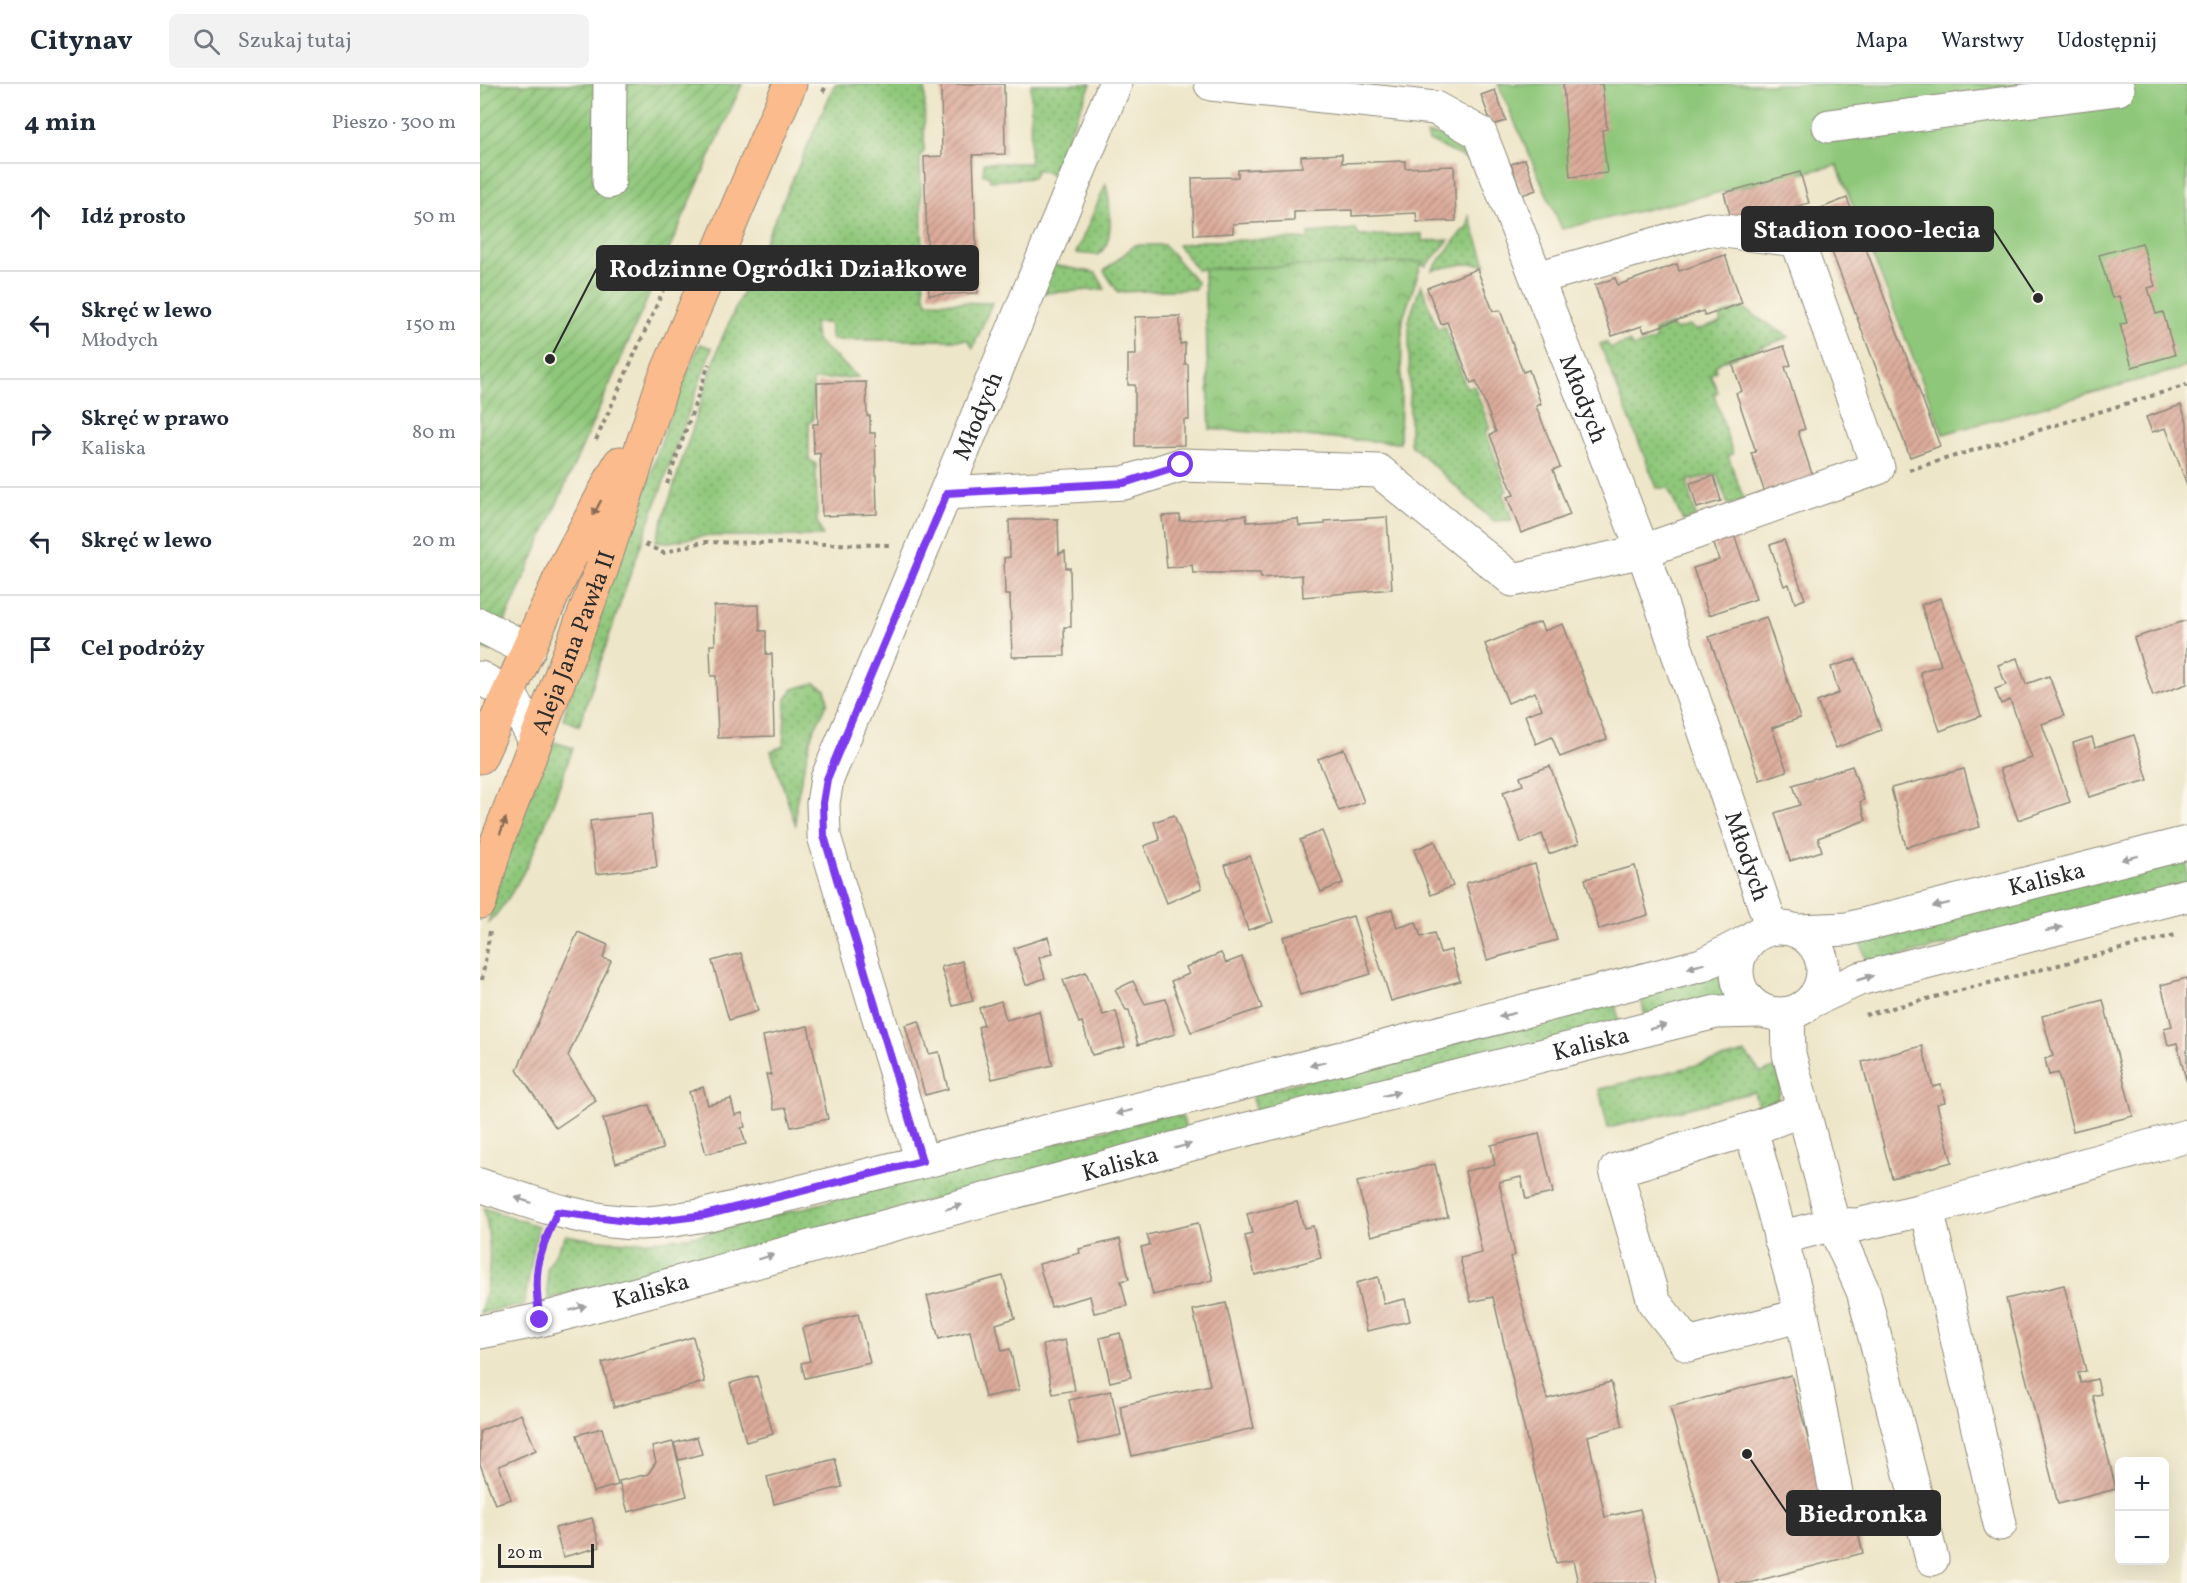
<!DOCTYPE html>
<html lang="pl">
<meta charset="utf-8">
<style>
:root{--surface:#fff;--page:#f2f2f3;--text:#1f2937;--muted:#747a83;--line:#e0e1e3}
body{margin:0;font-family:Vollkorn,serif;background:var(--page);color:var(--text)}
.controls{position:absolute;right:18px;bottom:18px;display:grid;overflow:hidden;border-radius:9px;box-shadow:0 6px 24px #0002}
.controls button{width:54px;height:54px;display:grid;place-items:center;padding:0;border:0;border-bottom:2px solid var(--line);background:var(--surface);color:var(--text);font:30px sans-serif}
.scale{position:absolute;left:18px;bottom:15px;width:96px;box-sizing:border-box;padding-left:6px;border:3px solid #2b2b2b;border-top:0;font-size:16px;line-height:21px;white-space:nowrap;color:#2b2b2b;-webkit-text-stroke:4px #fbf7ec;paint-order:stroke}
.stop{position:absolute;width:18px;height:18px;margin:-14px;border:4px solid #7c3aed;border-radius:50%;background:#fff}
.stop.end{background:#7c3aed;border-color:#fff;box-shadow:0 2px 6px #0008}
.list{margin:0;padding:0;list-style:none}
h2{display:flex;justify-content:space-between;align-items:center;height:78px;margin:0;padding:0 24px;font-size:26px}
h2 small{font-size:20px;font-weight:400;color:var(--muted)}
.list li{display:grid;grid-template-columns:39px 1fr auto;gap:18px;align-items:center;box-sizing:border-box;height:108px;padding:0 24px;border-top:2px solid var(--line)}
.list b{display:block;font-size:22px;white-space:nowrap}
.list p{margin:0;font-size:20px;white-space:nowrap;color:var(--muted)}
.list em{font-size:20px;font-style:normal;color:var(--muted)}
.icon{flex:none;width:33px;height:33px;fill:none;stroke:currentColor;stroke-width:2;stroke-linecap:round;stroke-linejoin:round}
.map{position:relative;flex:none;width:1707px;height:1499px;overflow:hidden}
header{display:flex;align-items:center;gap:36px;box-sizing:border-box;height:84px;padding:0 30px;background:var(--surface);border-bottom:2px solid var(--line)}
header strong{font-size:28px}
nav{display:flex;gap:33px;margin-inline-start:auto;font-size:21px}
.search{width:420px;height:54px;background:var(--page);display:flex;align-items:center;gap:15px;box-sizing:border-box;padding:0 21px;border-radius:9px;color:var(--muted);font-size:22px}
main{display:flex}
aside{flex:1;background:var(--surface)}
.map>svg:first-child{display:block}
.grass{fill:url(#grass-dots);stroke:#5d7952;stroke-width:1.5}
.park{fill:url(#park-crowns);stroke:#5d7952;stroke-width:1.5}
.garden{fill:url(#garden-furrows);stroke:#5d7952;stroke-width:1.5}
.pitch{fill:#8fc77a;stroke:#5d7952;stroke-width:1.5}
.building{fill:url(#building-hatch)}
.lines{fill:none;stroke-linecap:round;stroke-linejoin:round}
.minor-casing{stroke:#8c887a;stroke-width:35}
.major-casing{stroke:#8c887a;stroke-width:35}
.path{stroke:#8c887a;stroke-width:4;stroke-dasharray:4.5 4.5;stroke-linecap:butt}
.minor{stroke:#fff;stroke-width:33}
.major{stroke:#fbbb8c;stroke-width:33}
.oneway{fill:#896c57}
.oneway2{fill:#a0a0a0}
.route{stroke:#7c3aed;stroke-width:8}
.labels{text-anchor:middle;stroke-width:4.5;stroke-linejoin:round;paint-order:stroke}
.street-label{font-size:24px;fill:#2b2b2b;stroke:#fbf7ec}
.leader{fill:none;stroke:#2b2b2b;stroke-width:2}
.callout-dot{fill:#2b2b2b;stroke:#fbf7ec;stroke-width:2}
.callout{fill:#2b2b2b;stroke:#2b2b2b;stroke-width:2}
.callout-label{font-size:26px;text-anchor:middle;font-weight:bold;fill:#fff}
</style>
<header>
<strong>Citynav</strong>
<div class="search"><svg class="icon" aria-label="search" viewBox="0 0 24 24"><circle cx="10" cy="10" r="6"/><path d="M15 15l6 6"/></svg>Szukaj tutaj</div>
<nav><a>Mapa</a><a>Warstwy</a><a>Udostępnij</a></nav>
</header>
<main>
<aside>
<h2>4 min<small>Pieszo · 300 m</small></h2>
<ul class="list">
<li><svg class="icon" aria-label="ahead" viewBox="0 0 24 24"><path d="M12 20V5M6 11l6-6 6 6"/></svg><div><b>Idź prosto</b></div><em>50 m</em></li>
<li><svg class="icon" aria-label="left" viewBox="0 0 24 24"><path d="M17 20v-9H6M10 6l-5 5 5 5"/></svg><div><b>Skręć w lewo</b><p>Młodych</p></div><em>150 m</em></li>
<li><svg class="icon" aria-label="right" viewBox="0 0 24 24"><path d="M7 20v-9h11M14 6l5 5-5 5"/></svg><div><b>Skręć w prawo</b><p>Kaliska</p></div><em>80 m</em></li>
<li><svg class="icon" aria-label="left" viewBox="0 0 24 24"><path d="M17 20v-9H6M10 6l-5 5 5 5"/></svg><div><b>Skręć w lewo</b></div><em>20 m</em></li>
<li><svg class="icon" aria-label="arrive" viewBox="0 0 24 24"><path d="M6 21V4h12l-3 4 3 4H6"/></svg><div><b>Cel podróży</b></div></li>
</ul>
</aside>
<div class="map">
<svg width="1707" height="1499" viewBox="0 0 1707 1499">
<defs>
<pattern id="grass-dots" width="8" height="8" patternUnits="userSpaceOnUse" patternTransform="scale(1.5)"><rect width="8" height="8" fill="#8fc77a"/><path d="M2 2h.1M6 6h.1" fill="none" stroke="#75a264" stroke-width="1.8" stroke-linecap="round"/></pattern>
<pattern id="park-crowns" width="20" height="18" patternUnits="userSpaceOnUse" patternTransform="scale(1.5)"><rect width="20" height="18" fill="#8fc77a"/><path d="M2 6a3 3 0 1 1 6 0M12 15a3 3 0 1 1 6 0" fill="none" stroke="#75a264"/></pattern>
<pattern id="garden-furrows" width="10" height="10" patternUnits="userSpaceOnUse" patternTransform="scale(1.5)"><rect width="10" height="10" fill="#8fc77a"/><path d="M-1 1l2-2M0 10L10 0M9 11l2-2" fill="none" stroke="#75a264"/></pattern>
<pattern id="building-hatch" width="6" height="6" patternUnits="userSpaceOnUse" patternTransform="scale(1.5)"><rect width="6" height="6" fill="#dcac9b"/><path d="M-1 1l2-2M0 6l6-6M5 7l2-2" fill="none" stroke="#b38c7f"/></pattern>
</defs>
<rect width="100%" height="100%" fill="#fbf7ec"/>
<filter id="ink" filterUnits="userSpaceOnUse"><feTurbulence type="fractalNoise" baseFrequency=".0167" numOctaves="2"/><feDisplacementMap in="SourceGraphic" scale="12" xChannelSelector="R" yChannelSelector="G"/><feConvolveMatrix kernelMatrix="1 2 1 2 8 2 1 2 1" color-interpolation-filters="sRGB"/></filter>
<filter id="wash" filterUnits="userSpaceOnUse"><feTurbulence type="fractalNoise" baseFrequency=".008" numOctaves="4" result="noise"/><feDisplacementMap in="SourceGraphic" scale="24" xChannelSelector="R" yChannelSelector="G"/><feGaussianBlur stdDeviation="1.35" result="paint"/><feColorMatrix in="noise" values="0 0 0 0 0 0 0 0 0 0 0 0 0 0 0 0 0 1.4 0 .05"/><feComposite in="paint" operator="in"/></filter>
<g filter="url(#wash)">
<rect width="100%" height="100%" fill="#eee6c9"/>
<!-- grass -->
<g class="grass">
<path d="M355 0H445L444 68 440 72 444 208 447 218 512 219 493 264 488 256H352L349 239H334L336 256 378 293 333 296V336L329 339V375L336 380 337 437 343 452H225L189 458 176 457 240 259Z"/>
<path d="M551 0H611L571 90 557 85 553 94 510 97 509 91H503L504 79H550Z"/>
<path d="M947 50C970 51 985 54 993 78L949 57Z"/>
<path d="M626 100C630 118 636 162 617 171L596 169Z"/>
<path d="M989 131 1006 180H984L952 186 982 147 988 144Z"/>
<path d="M876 145 879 152 942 150V157L969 156 946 182 941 181 922 237 920 359 730 345 724 185 717 186 698 161 721 157 828 155 829 149Z"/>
<path d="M655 161H684L717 198 715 205 638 208 624 187Z"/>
<path d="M568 180 616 189 625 205 565 209Z"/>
<path d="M941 200 957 244 965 243 986 303 994 302 1010 344 1006 348 1027 407 1023 410 1032 436 1013 437 930 360 929 236Z"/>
<path d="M1262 224 1309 253 1243 277 1235 282 1236 287 1230 290 1238 308 1234 310 1253 370 1248 372 1264 416 1248 421 1237 390 1207 397 1216 433 1203 437 1188 404H1177L1120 260 1126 258 1131 264 1149 258 1153 263 1175 256 1174 247 1191 241 1195 246 1210 242 1216 246 1240 239 1241 231Z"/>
<path d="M220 260 232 264 146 502 99 642 83 635 96 587 172 386 195 315Z"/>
<path d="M335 599 345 605 348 618 332 650 321 696 316 720V742L291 667 303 662 306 615 313 605Z"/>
<path d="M74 658 93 664C71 723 51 793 8 840 22 778 46 715 74 658Z"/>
<path d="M1707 771V799L1387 881 1380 854Z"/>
<path d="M1242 890 1248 916 1166 936 1160 910Z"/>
<path d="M1134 917 1141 943 777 1030 772 1015 774 1010Z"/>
<path d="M1265 969 1281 989 1294 984C1307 1000 1299 1024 1280 1029L1274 1008 1128 1044 1119 1005Z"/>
<path d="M691 1029 703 1034 706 1046 203 1184 68 1215 67 1184 86 1151C135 1161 171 1159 219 1151Z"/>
<path d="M4 1124 58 1142 44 1221 0 1229C12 1193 12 1162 4 1124Z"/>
</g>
<!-- park -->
<path class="park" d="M942 178 922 237 920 359 730 345 724 185Z"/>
<!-- garden -->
<path class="garden" d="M0 0H262L12 567 0 563Z"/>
<!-- pitch -->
<path class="pitch" d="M1018 0H1707V283L1463 350 1357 81 1082 145Z"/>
<g id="blocks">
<!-- building -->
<g class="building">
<path d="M461 0H524L525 70 493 71 498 209 449 211 444 73 462 72Z"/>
<path d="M1083 0H1122L1127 45 1122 46 1127 89 1090 93Z"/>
<path d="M1015 6 1026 37 1012 41 1001 11Z"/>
<path d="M862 70V79L925 77V84L974 82 976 137 937 138 936 129 872 132V126L814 128V137L753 140V149L714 151 712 94 758 93V86L822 83 821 72Z"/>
<path d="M1045 75 1056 106 1042 111 1031 80Z"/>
<path d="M1320 88 1329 119 1253 141 1244 109Z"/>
<path d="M1367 114 1460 362 1430 373 1336 126Z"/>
<path d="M1662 159 1675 202 1668 204 1676 230 1683 228 1695 271 1652 283 1640 240 1647 239 1639 212 1632 214 1619 171Z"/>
<path d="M1245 171 1262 219 1225 232 1223 227 1164 248 1162 242 1132 252 1115 201 1135 194 1138 201 1197 180 1199 187Z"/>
<path d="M997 185 1013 227 1020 226 1043 288 1049 286 1061 320 1056 322 1080 383 1073 386 1090 431 1041 449 1027 413 1034 411 1010 351 1016 348 996 297 991 299 967 238 961 240 947 204Z"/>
<path d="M700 232V260L705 259V280H708L709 336H704V361L655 362V301H648V271H656L655 233Z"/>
<path d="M1304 262 1311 281 1305 283 1325 345 1318 347 1333 393 1285 409 1271 369 1276 368 1256 309 1262 307 1252 279Z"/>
<path d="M386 298 387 332H390V349H395L397 430 342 432 340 369 334 370 333 340H338L337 299Z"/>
<path d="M1701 321 1707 338V401L1686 344 1672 348 1666 333Z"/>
<path d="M1234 392 1241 417 1217 424 1210 399Z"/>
<path d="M700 431V437L766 431 767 438 818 435 819 442 845 440V437L907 433 912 505 823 513 822 491 781 494 780 489H713L712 481 687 484 682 432Z"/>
<path d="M578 435 579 470 585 467 586 484H590L591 543H584L585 572 532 573 530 511H525L524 474 530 473 529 436Z"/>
<path d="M1254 450 1276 515 1229 531 1213 484 1239 476 1233 457Z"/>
<path d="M1304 456 1325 515 1315 519 1309 500 1304 502 1290 461Z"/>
<path d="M1461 514 1501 632 1460 647 1440 588 1461 581 1441 521Z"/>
<path d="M279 521 280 547H286V570H292L294 652 238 654 236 592H231L230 561H235L234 522Z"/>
<path d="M1286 533 1320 634 1292 644 1307 687 1280 696 1229 553Z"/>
<path d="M1707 536V600L1673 612 1654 554Z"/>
<path d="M1060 538 1064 547 1083 540 1127 655 1080 673 1072 653 1056 660 1045 631 1062 625 1055 608 1028 619 1005 560Z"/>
<path d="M1537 574 1546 600 1569 592 1584 632 1562 640 1590 718 1538 736 1520 685 1552 674 1530 616 1521 620 1515 605 1526 601 1518 581Z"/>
<path d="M1376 575 1401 646 1356 664 1337 618 1359 609 1351 583Z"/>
<path d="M1654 651 1668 696 1609 713 1593 659 1612 653 1615 663Z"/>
<path d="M864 665 884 718 859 727 838 675Z"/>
<path d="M1070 682 1099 759 1069 770 1062 750 1041 759 1023 708 1043 701 1040 693Z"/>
<path d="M1372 682 1384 716 1380 718 1386 736 1338 754 1342 767 1310 777 1295 729 1320 721 1313 701Z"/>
<path d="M1484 685 1500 743 1426 763 1411 704Z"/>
<path d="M171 730 177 783 116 790 110 737Z"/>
<path d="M694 731 722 804 687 819 664 762 680 756 674 738Z"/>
<path d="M842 747 863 799 841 808 820 756Z"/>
<path d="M955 757 973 802 951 811 934 766Z"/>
<path d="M770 772 793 838 768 846 745 781Z"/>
<path d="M1055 780 1077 856 1007 876 986 799Z"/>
<path d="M1155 782 1168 831 1119 845 1105 795Z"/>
<path d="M912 825 917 844 936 838 941 853 954 849 960 869 971 866 980 897 911 917 885 834Z"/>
<path d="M873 832 891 890 820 911 803 853Z"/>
<path d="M98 848 128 861 123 874 131 877 88 972 116 1017 76 1044 37 986Z"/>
<path d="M568 853 573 869 559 874 565 894 546 901 534 864Z"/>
<path d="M261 869 278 927 249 936 232 877Z"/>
<path d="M741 869 746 879 762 873 782 924 711 948 691 897 709 890 706 883Z"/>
<path d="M482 877 493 917 473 922 461 883Z"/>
<path d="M606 888 623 931 636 927 645 963 612 971 602 938 599 939 583 896Z"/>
<path d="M1707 894V995L1706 996 1697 959 1688 961 1684 944 1692 942 1681 901Z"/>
<path d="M653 897 665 920 686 915 695 950 658 961 649 926H646L635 906Z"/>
<path d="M1623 916 1653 1032 1593 1047 1578 989 1569 991 1565 975 1573 972 1562 932Z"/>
<path d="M521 917 526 936 559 927 573 981 512 995 498 943 504 941 499 924Z"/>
<path d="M439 937 449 970 459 968 468 1005 445 1011 425 941Z"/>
<path d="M328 942 348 1035 311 1043 306 1024 294 1026 286 990 291 991 283 952Z"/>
<path d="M1442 962 1453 1003 1461 1001 1465 1018 1457 1020 1472 1078 1412 1094 1382 978Z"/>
<path d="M223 1003 228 1021 251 1015 255 1031 262 1029 265 1043 261 1044 266 1060 226 1070 209 1008Z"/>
<path d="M169 1021 183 1065 136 1079 123 1035Z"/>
<path d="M1059 1050 1073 1109 1046 1115 1041 1093 1019 1098 1035 1171 1030 1173 1067 1315 1131 1298 1143 1342 1108 1352 1125 1433 1160 1425 1178 1499H1098L1093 1476 1076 1479 1013 1213 991 1218 980 1174 1002 1169 985 1087 1015 1081 1011 1061Z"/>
<path d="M955 1080 968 1133 891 1152 877 1098Z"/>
<path d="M817 1118 824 1144 833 1142 841 1174 775 1191 765 1152 772 1150 767 1130Z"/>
<path d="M718 1139 733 1196 673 1211 661 1163 670 1161 667 1151Z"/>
<path d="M640 1155 649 1195 641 1197 647 1222 614 1229 610 1212 571 1223 559 1180 600 1169 599 1165Z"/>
<path d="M523 1192 535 1234 516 1240 522 1267 530 1265 539 1306 505 1313 490 1247 459 1255 447 1212Z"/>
<path d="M898 1193 904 1220 925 1215 930 1237 887 1247 876 1199Z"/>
<path d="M1584 1201 1606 1287 1598 1289 1601 1299 1617 1295 1621 1310 1613 1312 1636 1405 1578 1420 1526 1215Z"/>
<path d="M746 1219 774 1344 652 1372 640 1322 730 1301 713 1226Z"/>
<path d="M378 1230 390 1279 325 1294 321 1279 330 1277 322 1244Z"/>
<path d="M640 1249 651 1293 630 1298 620 1254Z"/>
<path d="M213 1253 225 1298 134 1323 122 1279Z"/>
<path d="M585 1256 595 1306 573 1310 563 1261Z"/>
<path d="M1311 1291 1346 1422 1370 1416 1383 1469 1269 1499H1238L1190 1323Z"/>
<path d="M277 1292 293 1350 266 1358 250 1299Z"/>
<path d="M631 1307 641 1351 599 1360 589 1316Z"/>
<path d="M41 1330 56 1366 19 1382 31 1415 15 1420 0 1380V1347Z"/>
<path d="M122 1344 138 1401 113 1408 97 1351Z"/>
<path d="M217 1353 222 1370 199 1376 194 1359Z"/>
<path d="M193 1358 207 1412 148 1428 139 1397 168 1390 176 1378 172 1363Z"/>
<path d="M355 1375 362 1403 294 1420 287 1393Z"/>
<path d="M112 1434 120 1463 83 1473 75 1444Z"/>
</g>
</g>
</g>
<g filter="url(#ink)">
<use href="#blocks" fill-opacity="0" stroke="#8c887a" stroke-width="1.5"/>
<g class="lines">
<!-- minor casing -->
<g class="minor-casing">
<g id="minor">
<path id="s1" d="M731 0 955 24 1000 49 1163 467 1292 844"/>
<path d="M1349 42 1638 5"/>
<path d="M129 98 130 0"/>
<path d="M467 409 644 399 701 381 899 387 1033 496 1163 467 1398 384 1317 156 1228 145 1057 194"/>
<path d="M0 541 49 566"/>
<path d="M0 594 30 610 55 656"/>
<circle cx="1300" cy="887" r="43"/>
<path id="s2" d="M1319 847 1367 845 1707 759"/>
<path d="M1332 917 1379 895 1707 811"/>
<path d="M1308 930 1309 970 1353 1140 1377 1141 1447 1125 1707 1052"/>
<path d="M1271 1045 1322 1231 1208 1261 1174 1218 1136 1086 1271 1045 1322 1026"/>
<path id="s3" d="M442 1077 344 752 343 719 347 695 635 0"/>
<path d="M0 1101C52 1119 105 1139 161 1139 182 1139 204 1134 225 1131L741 1005 1222 881 1268 857"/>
<path d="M1447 1125 1520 1440"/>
<path d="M1300 1154 1353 1140 1383 1207 1452 1475"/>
<path d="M1322 1231 1356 1409"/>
<path id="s4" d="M0 1248 60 1236 752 1049 1236 928 1281 927"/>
</g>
</g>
<!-- major casing -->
<g class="major-casing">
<g id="major">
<path d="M0 673 86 481 140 379"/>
<path id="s5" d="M0 818 17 758 122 484 183 298 310 0"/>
</g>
</g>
<!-- path -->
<g class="path">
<path d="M343 8 347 0"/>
<path d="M116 356 183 207"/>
<path d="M1429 386 1707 301"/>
<path d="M187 400 229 280"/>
<path d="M165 460 183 469 222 458 409 461"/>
<path d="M2 896 10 847"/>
<path d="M1385 931 1695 851"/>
<path d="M55 1204 59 1173 65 1157"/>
</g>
<!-- minor -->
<use href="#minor" class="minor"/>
<!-- major -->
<use href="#major" class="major"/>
</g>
<!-- one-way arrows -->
<defs><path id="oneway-solid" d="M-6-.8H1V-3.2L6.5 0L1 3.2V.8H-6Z" transform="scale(1.5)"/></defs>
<g class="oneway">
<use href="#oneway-solid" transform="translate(117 424) rotate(118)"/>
<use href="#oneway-solid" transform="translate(23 742) rotate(-70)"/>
</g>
<g class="oneway2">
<use href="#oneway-solid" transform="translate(1650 774) rotate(166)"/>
<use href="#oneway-solid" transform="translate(1461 821) rotate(166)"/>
<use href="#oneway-solid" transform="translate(1574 845) rotate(-14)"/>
<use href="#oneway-solid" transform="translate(1216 882) rotate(163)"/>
<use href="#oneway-solid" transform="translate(1385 894) rotate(-17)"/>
<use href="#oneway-solid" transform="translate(1027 931) rotate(166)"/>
<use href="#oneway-solid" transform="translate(1178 943) rotate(-14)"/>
<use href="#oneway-solid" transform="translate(838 980) rotate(166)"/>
<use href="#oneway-solid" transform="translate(911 1010) rotate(-14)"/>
<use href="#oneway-solid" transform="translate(644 1028) rotate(166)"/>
<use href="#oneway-solid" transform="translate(703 1062) rotate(-15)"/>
<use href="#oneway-solid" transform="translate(43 1116) rotate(-161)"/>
<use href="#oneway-solid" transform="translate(474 1123) rotate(-15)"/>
<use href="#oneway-solid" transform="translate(286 1173) rotate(-15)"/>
<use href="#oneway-solid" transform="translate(98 1224) rotate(-17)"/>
</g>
</g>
<g class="lines" filter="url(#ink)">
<!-- route -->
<path class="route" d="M60 1236C52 1185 58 1174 77 1128L162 1139 225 1131 442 1077 344 752 343 719 347 695 467 409 644 399 701 381"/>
</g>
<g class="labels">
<!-- street labels -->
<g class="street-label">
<text dy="8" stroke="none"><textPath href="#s1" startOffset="562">Młodych</textPath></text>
<text dy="8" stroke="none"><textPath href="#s3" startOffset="790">Młodych</textPath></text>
<text dy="8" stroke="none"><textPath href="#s5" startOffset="276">Aleja Jana Pawła II</textPath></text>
<text dy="8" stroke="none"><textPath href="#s1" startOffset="1048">Młodych</textPath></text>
<text dy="8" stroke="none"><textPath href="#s2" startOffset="254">Kaliska</textPath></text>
<text dy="8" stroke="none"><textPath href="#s4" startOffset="1148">Kaliska</textPath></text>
<text dy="8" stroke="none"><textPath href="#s4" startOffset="662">Kaliska</textPath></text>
<text dy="8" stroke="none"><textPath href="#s4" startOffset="176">Kaliska</textPath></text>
</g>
</g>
<!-- callouts -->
<path class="leader" d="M1558 214L1513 145M70 275L117 184M1267 1370L1307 1429"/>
<g class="callout-dot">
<circle cx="1558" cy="214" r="6"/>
<circle cx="70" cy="275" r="6"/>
<circle cx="1267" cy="1370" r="6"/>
</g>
<g class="callout">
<rect x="1262" y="123" width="251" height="44" rx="6"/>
<rect x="117" y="162" width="381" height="44" rx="6"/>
<rect x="1307" y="1407" width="153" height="44" rx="6"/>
</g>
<g class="callout-label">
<text x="1387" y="154">Stadion 1000-lecia</text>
<text x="308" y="193">Rodzinne Ogródki Działkowe</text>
<text x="1383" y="1438">Biedronka</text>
</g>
</svg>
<div class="controls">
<button>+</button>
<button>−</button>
</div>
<div class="scale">20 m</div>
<div class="stop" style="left:701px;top:381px"></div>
<div class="stop end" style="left:60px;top:1236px"></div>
</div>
</main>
